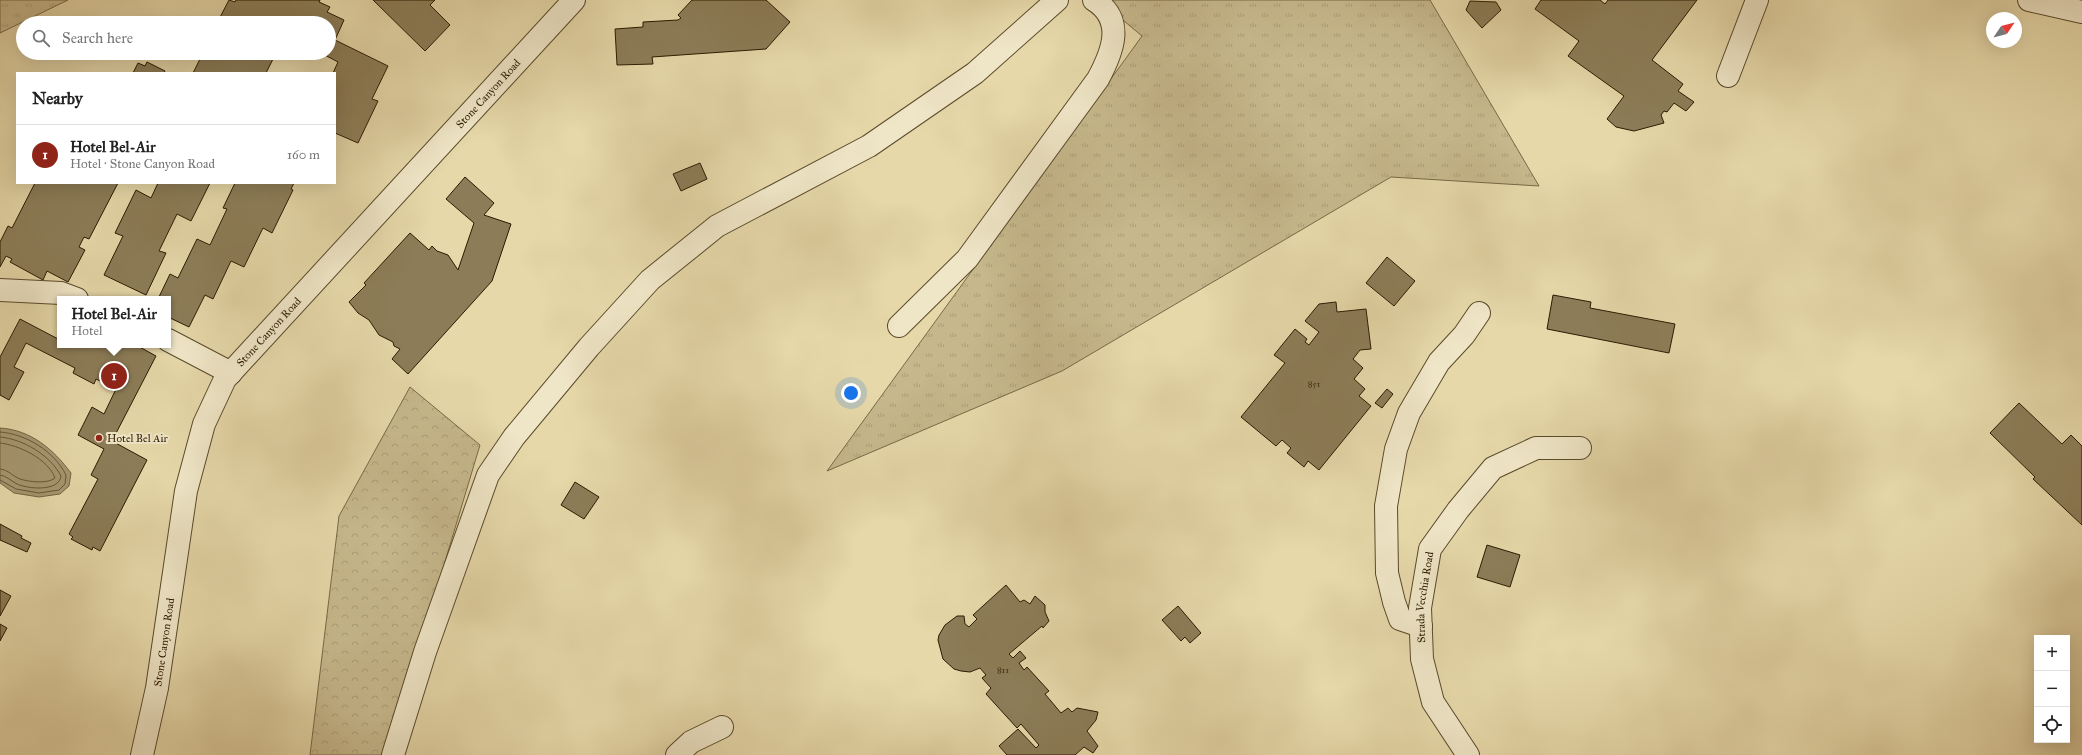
<!DOCTYPE html>
<meta charset="utf-8">
<style>
:root{--surface:#fff;--page:#f2f2f2;--text:#222;--muted:#767676;--line:#e0e0e0;--accent:#8f2418}
body{margin:0;font-family:"IM FELL Great Primer",serif;background:var(--page);color:var(--text)}
.controls{position:absolute;right:12px;bottom:12px;display:grid;overflow:hidden;border-radius:0px;box-shadow:0 4px 16px #0002}
.controls button{width:36px;height:36px;display:grid;place-items:center;padding:0;border:0;border-bottom:1px solid var(--line);background:var(--surface);color:var(--text);font:20px sans-serif}
.compass{position:absolute;left:1986px;top:12px;width:36px;height:36px;border-radius:50%;background:var(--surface);box-shadow:0 4px 16px #0002;rotate:55deg}
.you{position:absolute;left:851px;top:393px;width:14px;height:14px;margin:-10px;border:3px solid #fff;border-radius:50%;background:#1a73e8;box-shadow:0 0 0 6px #1a73e833}
.badge{display:grid;place-items:center;width:26px;height:26px;border-radius:50%;background:var(--accent);color:#fff;font-size:13px;font-weight:700}
.pin{position:absolute;translate:-50% -50%;border:2px solid #fff;box-shadow:0 1px 4px #0006}
.popup{position:absolute;left:57px;top:296px;width:114px;height:52px;box-sizing:border-box;display:grid;place-content:center;border-radius:0px;background:var(--surface);filter:drop-shadow(0 1px 3px #0005);font-size:13px;white-space:nowrap;color:var(--muted)}
.popup b{font-size:15px;color:var(--text)}
.popup::after{content:'';position:absolute;left:50%;top:100%;margin-left:-8px;border:8px solid transparent;border-top-color:var(--surface)}
.list{margin:0;padding:0;list-style:none}
h2{display:flex;justify-content:space-between;align-items:center;height:52px;margin:0;padding:0 16px;font-size:17px}
h2 small{font-size:13px;font-weight:400;color:var(--muted)}
.list li{display:grid;grid-template-columns:26px 1fr auto;gap:12px;align-items:center;box-sizing:border-box;height:60px;padding:0 16px;border-top:1px solid var(--line)}
.list b{display:block;font-size:15px;white-space:nowrap}
.list p{margin:0;font-size:13px;white-space:nowrap;color:var(--muted)}
.list em{font-size:13px;font-style:normal;color:var(--muted)}
.icon{flex:none;width:22px;height:22px;fill:none;stroke:currentColor;stroke-width:2;stroke-linecap:round;stroke-linejoin:round}
.map{position:relative;flex:none;width:2082px;height:755px;overflow:hidden}
.search{position:absolute;background:var(--surface);box-shadow:0 4px 16px #0002;left:16px;top:16px;width:320px;height:44px;display:flex;align-items:center;gap:10px;box-sizing:border-box;padding:0 14px;border-radius:22px;color:var(--muted);font-size:15px}
.panel{position:absolute;background:var(--surface);box-shadow:0 4px 16px #0002;left:16px;top:72px;width:320px;height:112px;border-radius:0px}
.map>svg:first-child{display:block}
.grass{fill:url(#grass-tufts);stroke:#786946}
.forest{fill:url(#forest-crowns);stroke:#786946}
.water{fill:#a69770;stroke:#756544}
.lines{fill:none;stroke-linecap:round;stroke-linejoin:round}
.shore{stroke:#685838;stroke-width:1}
.building{fill:#8c7d58;stroke:#2b1a01}
.minor-casing{stroke:#5a4a2b;stroke-width:24}
.minor{stroke:#efe6c7;stroke-width:22}
.poi-dot{fill:#8f2418;stroke:#efe6c7;stroke-width:1.5}
.labels{text-anchor:middle;stroke-width:4;stroke-linejoin:round;paint-order:stroke}
.number-label{font-size:9px;fill:#433317}
.street-label{font-size:11px;fill:#2b1a01;stroke:#efe6c7}
.poi-label{font-size:11px;fill:#2b1a01;stroke:#efe6c7;text-anchor:start}
</style>
<div class="map">
<svg width="2082" height="755" viewBox="0 0 2082 755">
<defs>
<pattern id="grass-tufts" width="24" height="20" patternUnits="userSpaceOnUse"><rect width="24" height="20" fill="#c6b88c"/><path d="M3 7l-1-3M5 7V3M7 7l1-3M15 17l-1-3M17 17v-4M19 17l1-3" fill="none" stroke="#aa9e77"/></pattern>
<pattern id="forest-crowns" width="20" height="18" patternUnits="userSpaceOnUse"><rect width="20" height="18" fill="#c6b88c"/><path d="M2 6a3 3 0 1 1 6 0M12 15a3 3 0 1 1 6 0" fill="none" stroke="#aa9e77"/></pattern>
</defs>
<rect width="100%" height="100%" fill="#e6d8a9"/>
<filter id="stains"><feTurbulence type="fractalNoise" baseFrequency=".005" numOctaves="4"/><feColorMatrix values="0 0 0 0 .2 0 0 0 0 .09 0 0 0 0 .02 0 0 0 .5 -.17"/></filter>
<radialGradient id="worn" r=".72"><stop offset=".6" stop-color="#630" stop-opacity="0"/><stop offset="1" stop-color="#630" stop-opacity=".3"/></radialGradient>
<!-- grass -->
<g class="grass">
<path d="M0 0H68L0 33Z"/>
<path d="M1099 0H1430L1539 186 1391 177 1062 371 827 471 1142 36Z"/>
</g>
<!-- forest -->
<path class="forest" d="M410 387 480 445 387 755H310L339 516Z"/>
<!-- water -->
<path class="water" d="M0 428C31 430 53 449 71 473L69 486 60 494 39 497 14 493 0 483Z"/>
<g class="lines">
<!-- shore -->
<g class="shore">
<path d="M0 432C26 434 54 451 66 475L65 484 59 490 39 493 16 489 0 480"/>
<path d="M0 437C23 439 50 455 61 476 59 492 28 489 17 484 11 481 7 476 0 475"/>
<path d="M0 443C19 445 48 459 55 478 48 484 29 482 20 479 12 476 9 470 0 469"/>
</g>
</g>
<!-- building -->
<g class="building">
<path d="M229 0 235 2 236 0H320L319 2 330 7 327 12 344 20 335 40 388 66 372 99 378 101 358 143 335 133V73H333L338 62 321 53H329V23H217Z"/>
<path d="M373 0H435L430 5 450 25 425 51Z"/>
<path d="M692 0H766L790 22 766 49 652 57 653 64 617 65 615 29 643 27V22L678 20 681 18 678 15Z"/>
<path d="M1541 0H1600L1605 4 1608 0H1697L1652 60 1683 84 1678 91 1694 102 1686 111 1674 103 1667 112 1664 111 1661 115 1664 123 1634 131 1616 127 1607 119 1624 96 1568 56 1579 41 1535 9Z"/>
<path d="M1470 1 1496 2 1501 10 1482 28 1466 10Z"/>
<path d="M203 53H276L266 73H193Z"/>
<path d="M147 62 165 71 164 73H133L138 63 145 66Z"/>
<path d="M700 163 707 179 681 191 673 174Z"/>
<path d="M465 177 494 203 484 215 511 224 492 281 408 374 392 359 400 349 394 346 393 342 379 335 369 320 358 313 349 302 366 285 364 283 410 233 429 250 432 246 437 251 448 255 458 270 474 223 446 199Z"/>
<path d="M35 183H118L89 239 84 237 79 247 85 250 68 282 47 271 43 280 10 262 12 259 6 256 0 267V242L8 226 12 228Z"/>
<path d="M158 183H210L191 221 177 214 159 251 166 253 146 295 104 275 123 236 115 233 136 190 151 198Z"/>
<path d="M235 183H294L291 189 293 190 272 233 263 228 244 267 231 261 213 299 205 295 189 327 168 317V299H158L170 274 178 278 197 239 210 245 227 209 223 208Z"/>
<path d="M1387 257 1415 281 1394 306 1366 283Z"/>
<path d="M1553 295 1591 302 1590 308 1675 324 1669 353 1547 329Z"/>
<path d="M1336 302 1337 312 1366 309 1371 349 1360 350 1353 359 1363 368 1354 379 1365 389 1359 396 1371 406 1319 470 1308 461 1304 467 1287 453 1291 448 1282 440 1276 446 1241 417 1285 363 1274 355 1295 329 1307 339 1305 342 1309 345 1319 332 1305 321 1319 304Z"/>
<path d="M20 319 60 340V345H69L73 347 74 345H136L156 356 112 441 147 460 100 551 93 547 92 550 71 539 73 537 69 534 98 479 91 475 104 449 78 435 92 407 104 414 116 389 96 379 94 384 73 373 75 368 26 343 14 367 24 372 9 400 0 395V357Z"/>
<path d="M1387 389 1393 394 1382 408 1375 403Z"/>
<path d="M2019 403 2062 444 2071 435 2082 446V525L2033 479 2035 477 1990 433Z"/>
<path d="M575 482 599 497 584 519 561 505Z"/>
<path d="M0 524 22 536 21 538 31 543 27 552 0 540Z"/>
<path d="M1487 545 1520 555 1510 587 1477 577Z"/>
<path d="M1006 585 1020 602 1024 600 1030 604 1035 596 1045 605V612L1049 621 1043 628 1042 626 1009 654 1013 658 1020 651 1026 658 1019 663 1024 670 1027 667 1049 691 1045 694 1061 713 1068 708 1072 712 1077 708 1098 712 1096 720 1087 731 1098 746 1093 753 1084 747 1075 755H1007L999 746 1018 729 1036 748 1039 745 1021 724 1017 728 986 694 991 688 982 678 986 675 980 668 970 672 961 671 954 669 943 659 938 640 939 635 945 625 957 616H964L965 624 969 627 977 619 973 615Z"/>
<path d="M0 590 11 596 0 616Z"/>
<path d="M1178 606 1201 633 1190 643 1185 637 1181 641 1162 620Z"/>
<path d="M0 624 7 628 0 641Z"/>
</g>
<g class="lines">
<!-- minor casing -->
<g class="minor-casing">
<g id="minor">
<path d="M2029 0 2082 12"/>
<path d="M1728 76 1757 0"/>
<path d="M0 290 61 293 77 299"/>
<path d="M899 326 967 259 1098 79C1112 53 1126 20 1094 0"/>
<path d="M168 340 231 373"/>
<path d="M1421 626 1400 619 1394 602 1387 573 1386 506 1396 449 1409 413 1439 362 1464 335 1479 313"/>
<path id="s1" d="M142 755 157 688 186 491 204 424 225 379 574 0"/>
<path d="M393 755 425 652 488 475 514 437 589 347 650 280 717 226 869 146 975 73 1057 0"/>
<path d="M677 755 691 742 722 727"/>
<path id="s2" d="M1468 755 1433 702 1422 659 1420 608 1430 549 1458 510 1493 468 1536 448H1580"/>
</g>
</g>
<!-- minor -->
<use href="#minor" class="minor"/>
</g>
<!-- markers -->
<circle class="poi-dot" cx="99" cy="438" r="4"/>
<g class="labels">
<!-- number labels -->
<g class="number-label">
<text x="1314" y="387">851</text>
<text x="1003" y="673">811</text>
</g>
<!-- street labels -->
<g class="street-label">
<text dy="4" stroke="none"><textPath href="#s1" startOffset="775">Stone Canyon Road</textPath></text>
<text dy="4" stroke="none"><textPath href="#s1" startOffset="451">Stone Canyon Road</textPath></text>
<text dy="4" stroke="none"><textPath href="#s2" startOffset="170">Strada Vecchia Road</textPath></text>
<text dy="4" stroke="none"><textPath href="#s1" startOffset="115">Stone Canyon Road</textPath></text>
</g>
<!-- poi labels -->
<g class="poi-label">
<text x="107" y="442">Hotel Bel Air</text>
</g>
</g>
<rect width="100%" height="100%" filter="url(#stains)"/>
<rect width="100%" height="100%" fill="url(#worn)"/>
</svg>
<div class="controls">
<button>+</button>
<button>−</button>
<button><svg class="icon" aria-label="locate" viewBox="0 0 24 24"><circle cx="12" cy="12" r="6"/><path d="M12 2v4M12 18v4M2 12h4M18 12h4"/></svg></button>
</div>
<svg class="compass" viewBox="-18 -18 36 36"><path d="M0-13l5 13h-10z" fill="#e53935"/><path d="M0 13l5-13h-10z" fill="#767676"/></svg>
<div class="you"></div>
<div class="pin badge" style="left:114px;top:376px">1</div>
<div class="popup"><b>Hotel Bel-Air</b>Hotel</div>
<div class="search"><svg class="icon" aria-label="search" viewBox="0 0 24 24"><circle cx="10" cy="10" r="6"/><path d="M15 15l6 6"/></svg>Search here</div>
<section class="panel">
<h2>Nearby<small></small></h2>
<ul class="list">
<li><span class="badge">1</span><div><b>Hotel Bel-Air</b><p>Hotel · Stone Canyon Road</p></div><em>160 m</em></li>
</ul>
</section>
</div>
